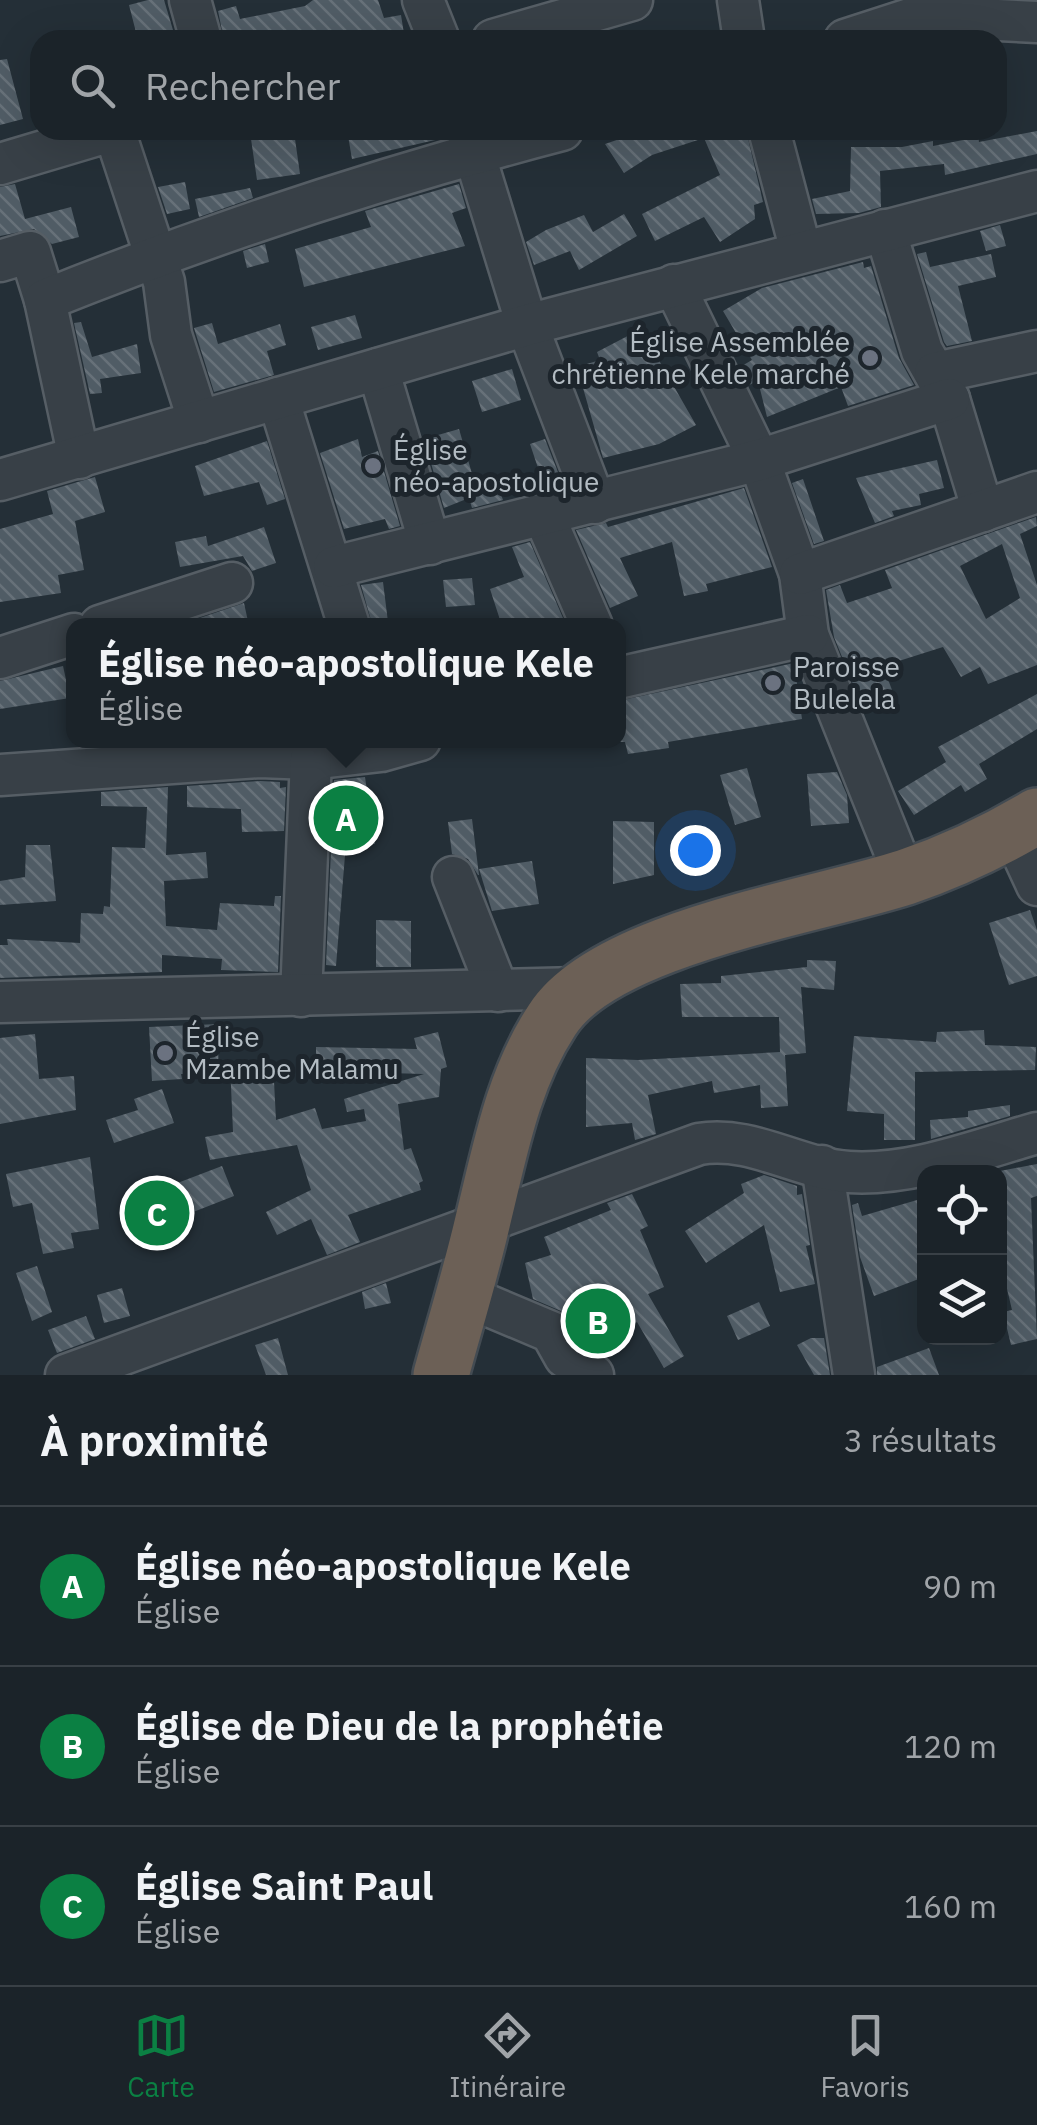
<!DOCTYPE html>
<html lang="fr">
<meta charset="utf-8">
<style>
:root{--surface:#1b2329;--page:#242b31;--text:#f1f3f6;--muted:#a0a4a8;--line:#394046;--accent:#0b8043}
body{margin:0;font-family:"IBM Plex Sans",sans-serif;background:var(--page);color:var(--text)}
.controls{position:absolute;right:30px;bottom:30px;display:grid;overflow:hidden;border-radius:20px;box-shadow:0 10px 40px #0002}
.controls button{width:90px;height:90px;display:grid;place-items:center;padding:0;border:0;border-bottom:2px solid var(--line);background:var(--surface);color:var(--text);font:50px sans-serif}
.you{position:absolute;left:695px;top:850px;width:35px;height:35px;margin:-25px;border:8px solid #fff;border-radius:50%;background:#1a73e8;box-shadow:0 0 0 15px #1a73e833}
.badge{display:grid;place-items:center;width:65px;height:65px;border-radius:50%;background:var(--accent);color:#fff;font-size:32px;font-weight:700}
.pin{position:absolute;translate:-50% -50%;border:5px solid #fff;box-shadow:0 2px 10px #0006}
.popup{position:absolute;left:66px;top:618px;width:560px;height:130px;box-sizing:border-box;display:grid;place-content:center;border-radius:20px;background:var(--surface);filter:drop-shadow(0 2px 8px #0005);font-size:32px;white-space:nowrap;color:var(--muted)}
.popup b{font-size:38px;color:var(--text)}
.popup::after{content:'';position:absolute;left:50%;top:100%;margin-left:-20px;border:20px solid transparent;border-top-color:var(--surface)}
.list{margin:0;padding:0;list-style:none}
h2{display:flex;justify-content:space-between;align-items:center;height:130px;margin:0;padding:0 40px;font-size:42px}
h2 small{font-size:32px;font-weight:400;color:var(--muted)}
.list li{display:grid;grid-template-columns:65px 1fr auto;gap:30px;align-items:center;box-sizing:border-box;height:160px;padding:0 40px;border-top:2px solid var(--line)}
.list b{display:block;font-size:38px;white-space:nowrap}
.list p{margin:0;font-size:32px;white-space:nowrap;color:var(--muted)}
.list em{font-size:32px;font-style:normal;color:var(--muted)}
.icon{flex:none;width:55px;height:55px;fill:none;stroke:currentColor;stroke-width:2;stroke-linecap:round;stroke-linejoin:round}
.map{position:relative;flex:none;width:1037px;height:1375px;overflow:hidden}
.search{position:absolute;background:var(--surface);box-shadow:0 10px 40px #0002;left:30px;right:30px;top:30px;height:110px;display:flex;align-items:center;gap:25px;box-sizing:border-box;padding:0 35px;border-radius:30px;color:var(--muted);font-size:38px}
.sheet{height:610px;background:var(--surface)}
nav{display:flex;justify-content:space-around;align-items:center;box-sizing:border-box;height:140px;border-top:2px solid var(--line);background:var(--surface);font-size:28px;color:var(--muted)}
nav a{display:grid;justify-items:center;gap:5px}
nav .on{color:var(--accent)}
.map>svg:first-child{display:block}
.building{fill:url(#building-back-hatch);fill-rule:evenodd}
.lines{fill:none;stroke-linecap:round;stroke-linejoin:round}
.minor-casing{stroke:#565e65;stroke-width:45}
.highway-casing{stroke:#434b52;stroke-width:60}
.minor{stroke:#384047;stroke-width:40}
.highway{stroke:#6c6056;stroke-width:55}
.worship-dot{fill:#6b7280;stroke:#1d252c;stroke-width:4}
.labels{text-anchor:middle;stroke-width:10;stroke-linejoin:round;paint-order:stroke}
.poi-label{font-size:28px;fill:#b3bcc3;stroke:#1d252c;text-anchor:start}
</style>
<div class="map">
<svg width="1037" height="1375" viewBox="0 0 1037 1375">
<defs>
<pattern id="building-back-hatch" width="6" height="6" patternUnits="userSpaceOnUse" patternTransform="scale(2.5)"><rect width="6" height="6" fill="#505c65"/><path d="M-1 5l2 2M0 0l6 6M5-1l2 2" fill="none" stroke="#677179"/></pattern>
</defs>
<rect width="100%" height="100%" fill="#242f37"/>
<!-- building -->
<g class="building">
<path d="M148 0H164L176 40H138L129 5Z"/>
<path d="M313 0H378L384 18 401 15 405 40H224L218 11 236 6 240 19 305 6Z"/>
<path d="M7 59 23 119 0 125V60Z"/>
<path d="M347 130H444V138L352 159Z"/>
<path d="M646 130H746L763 202 754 205 755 219 720 242 704 217 655 241 642 214 720 175 704 138 652 155 624 173 605 144Z"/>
<path d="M1037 131V154L945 175 944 164 880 171 881 207 859 213 816 214 812 199 850 191 851 147H902L933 141V146L978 137 979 142Z"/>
<path d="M294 132 300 174 257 180 251 139Z"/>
<path d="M185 182 190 209 167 214 158 187Z"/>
<path d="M15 184 25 219 71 207 79 237 52 244 34 229 0 236V187Z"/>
<path d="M459 184 466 208 452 213 465 246 304 287 295 249 371 227 365 211Z"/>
<path d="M250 188 253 198 199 217 195 199Z"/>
<path d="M624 214 637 236 579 270 570 251 534 265 526 242 546 230 584 215 593 232Z"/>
<path d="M1000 225 1006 246 986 251 980 231Z"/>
<path d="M265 244 269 262 247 268 243 251Z"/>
<path d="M926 252 930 267 991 254 996 277 958 286 972 341 947 346 944 342 917 254Z"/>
<path d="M863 262 864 268 871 266 899 358 914 385 848 406 841 387 767 417 758 381 749 385 740 367 752 360 723 311 762 288Z"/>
<path d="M355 315 362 338 318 350 311 327Z"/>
<path d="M81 322 92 357 137 344 141 373 100 379 102 393 90 394 74 323Z"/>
<path d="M212 323 218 344 280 324 286 345 267 351 274 375 214 392 194 328Z"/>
<path d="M641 329 696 425 659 444 603 458 577 367 600 360 597 352Z"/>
<path d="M512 369 521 400 482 412 472 381Z"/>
<path d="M459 429 475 484 495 477 503 500 472 508 469 498 444 508 424 439Z"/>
<path d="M358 439 362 457 378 451 400 526 389 529 385 519 344 529 320 453Z"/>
<path d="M545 439 563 485 545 489 530 444Z"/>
<path d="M267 441 285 499 267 505 259 482 204 496 195 466Z"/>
<path d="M937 460 944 488 919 494 921 505 892 511 894 516 875 523 856 478Z"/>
<path d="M95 477 105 512 75 521 84 570 58 575 61 593 0 602V529L53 514 47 491Z"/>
<path d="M803 479 824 541 814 544 792 483Z"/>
<path d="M744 488 772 567 706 584 708 591 684 596 672 542 620 558 638 596 610 608 576 530 606 523 608 527Z"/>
<path d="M1036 517 1037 526 1020 534 1037 585V665L988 684 980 667 961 677 943 647 883 666 892 690 861 704 834 637 826 590 840 585 847 603 892 588 885 570ZM1002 544 1020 598 986 619 960 566Z"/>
<path d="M264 527 276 563 252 571 243 556 180 567 175 542 206 536 208 546Z"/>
<path d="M530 542 563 618 541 626H502L490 589 524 577 512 547Z"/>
<path d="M472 578 475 605 446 607 443 580Z"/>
<path d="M383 582 388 622 372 624 361 585Z"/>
<path d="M244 603 249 626H185V623Z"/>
<path d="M794 663 802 719 668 742 669 748 628 754 625 742H618V701Z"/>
<path d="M63 666 70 698 0 709V681Z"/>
<path d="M1037 694V729L979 764 987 779 965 792 961 785 914 815 898 791 946 762 938 747Z"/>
<path d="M747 768 761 817 735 825 720 775Z"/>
<path d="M837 772 847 795 849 823 811 826 807 774Z"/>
<path d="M365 777 375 844 346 843 336 966 326 965 334 780Z"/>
<path d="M260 781 280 782V788L286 787 284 831 242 832 241 809 187 807V786Z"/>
<path d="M168 787 166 855 206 852 208 878 164 881 166 926 217 930 220 903 274 906 275 896H281L278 972 221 970 222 959 162 955V972L0 978V945H8L7 939 80 943 81 913 103 914 104 906 110 907 112 847 145 848 147 807 101 806V792Z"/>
<path d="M472 819 479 875H478L468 859 452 854 448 822Z"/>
<path d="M613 821 654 822V875L613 884Z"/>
<path d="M26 845H50L56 901 0 905V881L25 877Z"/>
<path d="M532 861 539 904 492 911 479 869Z"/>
<path d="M1030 910 1037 930V976L1009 985 989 923Z"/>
<path d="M376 920 411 921V967H376Z"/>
<path d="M807 960 836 961 834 990 801 987 806 1053 785 1055 788 1106 761 1108 760 1085 714 1093 712 1081 648 1095 656 1134 635 1140 632 1123 586 1127V1058L638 1060 780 1052 779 1017H682L680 984 721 983V976L807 967Z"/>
<path d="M219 1024 218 1074H181L182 1079 152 1081 149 1027Z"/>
<path d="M984 1030 985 1045 1036 1047 1035 1070 915 1072V1140H884V1114L847 1111 854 1036 936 1042 937 1032Z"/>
<path d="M438 1032 447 1067 441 1069 439 1097 398 1104 404 1150 411 1148 423 1181 419 1183 421 1190 348 1215 360 1242 327 1255 311 1219 277 1235 266 1212 311 1190 297 1145 210 1160 205 1137 233 1132 230 1064 273 1062 276 1120 315 1108 322 1129 366 1121 364 1109 347 1112 344 1099 424 1074 316 1071V1047L417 1049 414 1038Z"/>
<path d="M35 1034 39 1079 74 1076 76 1110 0 1124V1038Z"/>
<path d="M162 1089 174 1123 114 1143 106 1120 138 1110 134 1099Z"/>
<path d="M1010 1105V1116L931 1139 930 1120 968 1117V1111Z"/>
<path d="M90 1157 99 1229 71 1233 74 1248 43 1254 32 1203 13 1207 6 1174Z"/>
<path d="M1037 1164V1196L1031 1198 1037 1339 1011 1345 1003 1312 1012 1310 1000 1259V1171Z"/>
<path d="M222 1166 234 1196 178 1218 184 1235 150 1247 130 1190 164 1178 167 1187Z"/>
<path d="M764 1175 797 1186V1195L802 1194 810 1245 806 1246 815 1284 780 1292 764 1225 706 1263 685 1231 744 1193 741 1184Z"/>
<path d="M632 1194 648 1226 640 1230 664 1287 648 1294 684 1356 664 1368 637 1322 598 1350 583 1340 561 1311 533 1299 525 1263 551 1255 544 1237 611 1210 607 1203Z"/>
<path d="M924 1198V1277L874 1296 860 1257 852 1205 858 1203 862 1216Z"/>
<path d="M37 1266 52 1312 32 1321 16 1273Z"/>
<path d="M386 1283 391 1303 365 1309 362 1292Z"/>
<path d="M122 1288 130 1316 104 1323 97 1295Z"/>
<path d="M759 1302 770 1326 738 1340 727 1316Z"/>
<path d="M86 1316 95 1339 57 1353 48 1330Z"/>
<path d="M278 1338 288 1375H266L255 1345Z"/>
<path d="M811 1338H824L830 1375H814L797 1345Z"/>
<path d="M929 1348 939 1375H877V1367Z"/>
</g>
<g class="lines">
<!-- minor casing -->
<g class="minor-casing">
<g id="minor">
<path d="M190 0 201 40"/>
<path d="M423 0 439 40"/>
<path d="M738 0 744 40"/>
<path d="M493 40 632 0"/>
<path d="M845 40 919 16 1037 22"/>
<path d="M467 130 527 325 595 503"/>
<path d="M769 130 801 251"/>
<path d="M0 164 114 130 164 282 171 335 199 422"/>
<path d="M885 230 922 351 949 399 983 511"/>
<path d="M0 261 30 252 45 300"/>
<path d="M674 285 759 460 800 574 808 635 905 877"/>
<path d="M378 369 430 544"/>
<path d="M935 373 1037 351"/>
<path d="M278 398 349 626"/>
<path d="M79 458 45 300C214 232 385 176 562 130"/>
<path d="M0 480 527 325 1037 191"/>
<path d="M544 516 592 626"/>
<path d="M334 567 759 460 949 399"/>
<path d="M800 574 1037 492"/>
<path d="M100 626 232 583"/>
<path d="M0 658 74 634"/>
<path d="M618 678 808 635"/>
<path d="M0 775 260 757 311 759 381 751 420 740"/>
<path d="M1012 831 1037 885"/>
<path d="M453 877 498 991"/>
<path d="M301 996 311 759"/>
<path d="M0 1002 578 988"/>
<path d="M822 1166 854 1375"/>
<path d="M463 1295 551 1332 565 1357 593 1375"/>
<path d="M66 1375 699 1144C752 1135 798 1169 849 1172 912 1176 977 1150 1037 1133"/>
</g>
</g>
<!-- highway casing -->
<g class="highway-casing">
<path id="highway" d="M441 1375C455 1324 471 1272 483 1220 500 1151 512 1081 552 1020 604 938 814 907 906 877 953 861 995 841 1037 816"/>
</g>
<!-- minor -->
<use href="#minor" class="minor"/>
<!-- highway -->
<use href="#highway" class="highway"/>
</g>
<!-- markers -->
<g class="worship-dot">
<circle cx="870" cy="358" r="10"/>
<circle cx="373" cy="466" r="10"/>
<circle cx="773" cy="683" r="10"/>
<circle cx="165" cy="1053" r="10"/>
</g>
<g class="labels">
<!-- poi labels -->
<g class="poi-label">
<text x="850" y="352" text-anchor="end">Église Assemblée<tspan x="850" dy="32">chrétienne Kele marché</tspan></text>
<text x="393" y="460">Église<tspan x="393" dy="32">néo-apostolique</tspan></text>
<text x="793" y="677">Paroisse<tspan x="793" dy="32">Bulelela</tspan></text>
<text x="185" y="1047">Église<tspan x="185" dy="32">Mzambe Malamu</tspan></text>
</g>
</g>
</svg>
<div class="controls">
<button><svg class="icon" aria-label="locate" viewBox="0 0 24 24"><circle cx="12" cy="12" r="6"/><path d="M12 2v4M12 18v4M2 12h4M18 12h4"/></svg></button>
<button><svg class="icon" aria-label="layers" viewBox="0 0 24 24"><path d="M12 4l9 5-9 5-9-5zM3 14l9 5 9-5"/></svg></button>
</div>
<div class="you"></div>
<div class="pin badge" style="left:346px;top:818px">A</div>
<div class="popup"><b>Église néo-apostolique Kele</b>Église</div>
<div class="pin badge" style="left:598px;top:1321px">B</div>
<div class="pin badge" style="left:157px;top:1213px">C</div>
<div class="search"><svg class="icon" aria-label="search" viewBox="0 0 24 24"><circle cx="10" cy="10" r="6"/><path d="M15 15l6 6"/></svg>Rechercher</div>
</div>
<section class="sheet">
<h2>À proximité<small>3 résultats</small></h2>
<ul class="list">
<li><span class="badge">A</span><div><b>Église néo-apostolique Kele</b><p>Église</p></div><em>90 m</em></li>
<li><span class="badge">B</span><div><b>Église de Dieu de la prophétie</b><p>Église</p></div><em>120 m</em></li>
<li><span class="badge">C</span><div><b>Église Saint Paul</b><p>Église</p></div><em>160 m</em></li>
</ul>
</section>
<nav>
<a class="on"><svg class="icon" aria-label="map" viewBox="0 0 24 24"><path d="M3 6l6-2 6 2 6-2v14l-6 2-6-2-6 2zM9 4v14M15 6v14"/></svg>Carte</a>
<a><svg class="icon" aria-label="directions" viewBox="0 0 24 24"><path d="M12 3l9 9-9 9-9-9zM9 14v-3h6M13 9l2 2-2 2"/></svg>Itinéraire</a>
<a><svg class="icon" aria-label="saved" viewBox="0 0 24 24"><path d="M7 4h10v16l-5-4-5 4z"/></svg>Favoris</a>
</nav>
